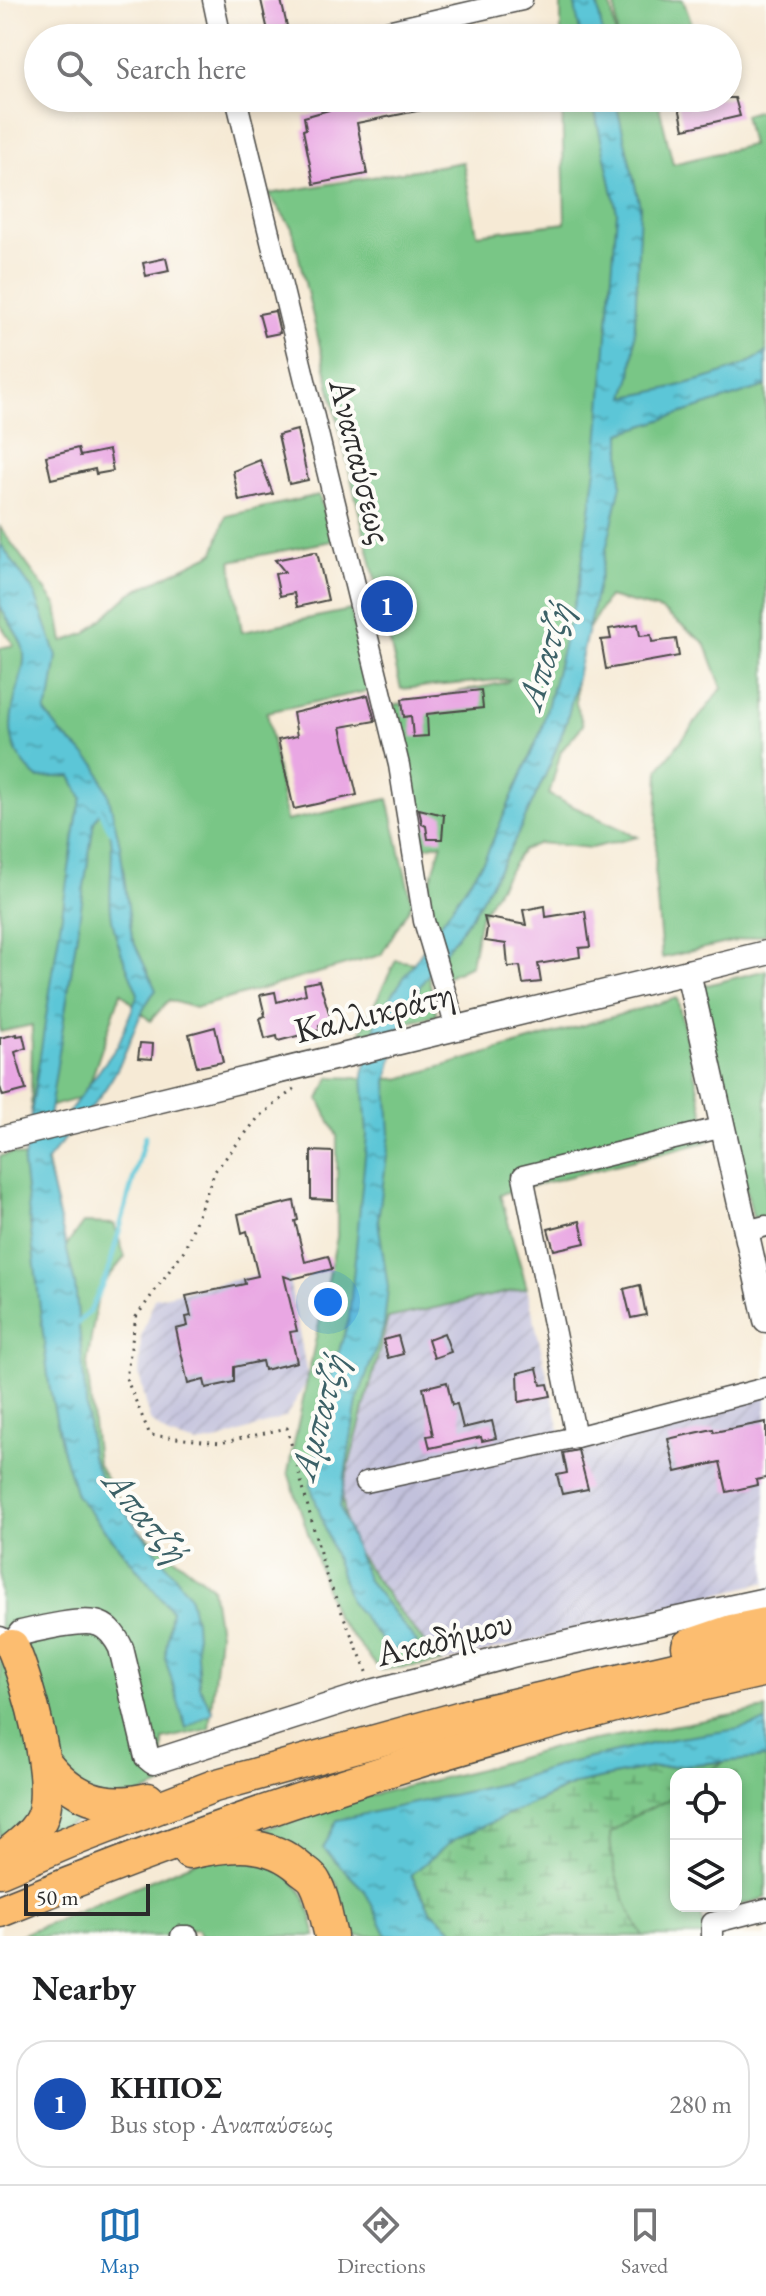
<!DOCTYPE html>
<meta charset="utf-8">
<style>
:root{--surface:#fff;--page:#f6f6f6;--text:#202124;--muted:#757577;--line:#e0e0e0;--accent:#1f6fb2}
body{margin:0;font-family:"EB Garamond",serif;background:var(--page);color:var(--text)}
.controls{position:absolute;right:24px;bottom:24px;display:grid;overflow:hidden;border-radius:16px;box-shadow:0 4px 12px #0003}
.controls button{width:72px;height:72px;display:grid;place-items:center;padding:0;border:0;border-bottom:2px solid var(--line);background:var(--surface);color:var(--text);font:40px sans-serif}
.scale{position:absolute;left:24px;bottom:20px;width:126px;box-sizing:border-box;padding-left:8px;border:4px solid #2b2b2b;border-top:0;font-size:22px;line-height:28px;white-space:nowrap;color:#2b2b2b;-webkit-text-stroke:6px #fdfcf7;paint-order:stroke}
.you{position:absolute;left:328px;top:1302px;width:28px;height:28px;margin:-20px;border:6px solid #fff;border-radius:50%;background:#1a73e8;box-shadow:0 0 0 12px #1a73e833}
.badge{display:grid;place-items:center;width:52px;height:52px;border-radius:50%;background:var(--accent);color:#fff;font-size:26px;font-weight:700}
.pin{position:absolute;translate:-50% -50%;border:4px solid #fff;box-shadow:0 2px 8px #0006}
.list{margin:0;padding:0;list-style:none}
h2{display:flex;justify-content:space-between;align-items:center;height:104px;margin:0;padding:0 32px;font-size:34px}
h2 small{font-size:26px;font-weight:400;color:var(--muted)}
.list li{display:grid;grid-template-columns:52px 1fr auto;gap:24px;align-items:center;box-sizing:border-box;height:128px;margin:0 16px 16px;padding:0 16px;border:2px solid var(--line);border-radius:32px}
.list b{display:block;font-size:30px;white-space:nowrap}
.list p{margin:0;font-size:26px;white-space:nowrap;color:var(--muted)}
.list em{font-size:26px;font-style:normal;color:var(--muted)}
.icon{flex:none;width:44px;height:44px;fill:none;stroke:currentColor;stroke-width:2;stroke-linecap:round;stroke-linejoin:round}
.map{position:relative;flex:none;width:766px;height:1936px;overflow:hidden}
.search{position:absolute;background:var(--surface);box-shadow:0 4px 12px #0003;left:24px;right:24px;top:24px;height:88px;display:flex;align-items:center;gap:20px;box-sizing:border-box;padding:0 28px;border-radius:44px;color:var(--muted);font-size:30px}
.sheet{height:248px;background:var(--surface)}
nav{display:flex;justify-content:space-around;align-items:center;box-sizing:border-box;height:112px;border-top:2px solid var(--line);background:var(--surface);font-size:22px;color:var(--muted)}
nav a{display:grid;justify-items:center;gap:4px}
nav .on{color:var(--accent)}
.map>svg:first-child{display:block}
.industrial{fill:url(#industrial-furrows)}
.green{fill:#79c686;stroke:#527858;stroke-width:2}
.wetland{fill:url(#wetland-marsh);stroke:#527858;stroke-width:2}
.water{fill:url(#water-ripples);stroke:#447881;stroke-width:2;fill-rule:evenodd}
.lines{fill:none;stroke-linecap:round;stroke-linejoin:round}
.stream{stroke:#5cc6d7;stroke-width:5}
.building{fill:#e9a7e3}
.minor-casing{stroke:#494844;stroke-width:23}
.tertiary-casing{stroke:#494844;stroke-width:27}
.trunk-casing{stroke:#494844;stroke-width:35}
.path{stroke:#494844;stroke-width:3;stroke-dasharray:2 6;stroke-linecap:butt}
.minor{stroke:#fff;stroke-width:20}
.tertiary{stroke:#fff;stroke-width:24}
.trunk{stroke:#fcbd6f;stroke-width:32}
.labels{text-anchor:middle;stroke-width:8;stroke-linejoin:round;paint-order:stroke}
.street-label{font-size:36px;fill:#2b2b2b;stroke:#fdfcf7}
.water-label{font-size:38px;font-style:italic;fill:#3c6167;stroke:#fdfcf7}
</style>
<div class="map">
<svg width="766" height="1936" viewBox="0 0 766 1936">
<defs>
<pattern id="industrial-furrows" width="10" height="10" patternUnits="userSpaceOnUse" patternTransform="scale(2)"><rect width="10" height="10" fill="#c2c1dc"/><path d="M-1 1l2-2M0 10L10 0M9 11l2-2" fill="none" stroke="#a7a6bd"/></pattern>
<pattern id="wetland-marsh" width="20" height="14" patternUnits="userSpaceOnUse" patternTransform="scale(2)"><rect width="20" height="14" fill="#79c686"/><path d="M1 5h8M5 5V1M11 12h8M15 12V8" fill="none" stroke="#63a16e"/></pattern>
<pattern id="water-ripples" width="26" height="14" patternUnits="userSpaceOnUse" patternTransform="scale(2)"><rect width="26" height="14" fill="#5cc6d7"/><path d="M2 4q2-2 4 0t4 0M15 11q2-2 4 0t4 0" fill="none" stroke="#4ca1af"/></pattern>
</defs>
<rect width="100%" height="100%" fill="#fdfcf7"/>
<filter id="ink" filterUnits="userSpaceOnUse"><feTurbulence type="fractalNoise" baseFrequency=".0125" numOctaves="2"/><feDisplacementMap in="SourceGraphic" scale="16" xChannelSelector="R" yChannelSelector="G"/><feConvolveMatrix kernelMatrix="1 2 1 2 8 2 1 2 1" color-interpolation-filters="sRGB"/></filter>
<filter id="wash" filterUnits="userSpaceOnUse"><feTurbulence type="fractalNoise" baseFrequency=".006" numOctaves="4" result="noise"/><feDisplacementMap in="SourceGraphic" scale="32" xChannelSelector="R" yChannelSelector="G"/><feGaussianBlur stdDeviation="1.8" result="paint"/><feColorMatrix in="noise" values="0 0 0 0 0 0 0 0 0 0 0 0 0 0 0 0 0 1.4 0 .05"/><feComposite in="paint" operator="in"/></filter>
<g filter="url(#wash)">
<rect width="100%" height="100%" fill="#f6ead5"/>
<!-- industrial -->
<g class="industrial">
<path d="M287 1268 308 1380 286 1417 220 1440 197 1444 168 1436 150 1420 139 1374 141 1337 154 1298Z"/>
<path d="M527 1288 564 1448 766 1395V1582L441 1663 395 1606 348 1540 342 1492 388 1317Z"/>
</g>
<!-- green -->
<g class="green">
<path d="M561 0H610L616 38H561Z"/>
<path d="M615 0H683L697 38H617Z"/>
<path d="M562 98H657L673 164 751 145 744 115 766 108V934L662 958 655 876 659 769 722 688 705 643 661 610 608 597 575 651 576 703 583 725 561 751 549 795 638 837 591 848 539 843 522 850 480 917 471 965 444 978 428 889 442 843 425 847 394 705 507 682 510 679 401 689 292 228 269 194 463 162 477 234 565 223Z"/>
<path d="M319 495 332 541 231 561 242 632 351 610 372 690 267 712 286 821 388 799 412 903 381 955 195 1008 169 1000 150 1021 121 992 91 1080 81 1098 31 1112 32 1025 0 1032V648L14 645 0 624V527L57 606 63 642 87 633 131 593 214 553 226 516Z"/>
<path d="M396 960 426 965 437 1015 359 1036Z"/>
<path d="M766 970V1215L753 1218 699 987Z"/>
<path d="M677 998 710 1141 500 1194 527 1288 388 1318 342 1492 348 1540 395 1606 441 1663 380 1670 335 1616 288 1472 337 1237V1136L319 1099 330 1077 399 1079Z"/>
<path d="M45 1152 64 1249 83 1223 114 1224 125 1257 99 1289 87 1363 97 1463 135 1527 212 1587 219 1633 209 1729 163 1739V1785L0 1853V1156L12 1153 26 1158Z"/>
<path d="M766 1709V1898L736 1906V1774H676V1906H735L701 1914 706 1936H343L337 1884 264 1829 375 1794 480 1769 556 1747Z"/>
<path d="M257 1857C300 1885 304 1884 316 1936H200L197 1929 163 1936H18L204 1858Z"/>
</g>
<!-- wetland -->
<path class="wetland" d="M724 1762 704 1774H676V1793L666 1801 632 1817 610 1834C611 1873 624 1902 643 1936H460L431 1911 411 1874 453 1840 575 1784 650 1768Z"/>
<!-- water -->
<g class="water">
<path d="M574 0H597L603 38H581Z"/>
<path d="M592 98H615L640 206 634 348 631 376 625 397C661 391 739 374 766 352V386L621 433V485L567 720 550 765 513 844 475 911 420 986 402 1023 387 1081 390 1134 378 1220 388 1287 384 1326 357 1401 340 1507 367 1579 417 1643 390 1651 350 1601 311 1487 326 1391 349 1319 367 1135 363 1074 378 1016 485 858 541 731 579 584 596 469 617 212Z"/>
<path d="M0 543 35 594 57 656 51 696 45 712 61 733 96 765 108 793 120 845 132 938 156 990C137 1013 130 1047 115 1073 97 1105 69 1133 46 1162L75 1284 91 1456 103 1483 189 1594 195 1621 199 1686 213 1712 186 1728 165 1658 171 1610 76 1495 62 1448 49 1384 23 1165 77 817 82 798 71 776 38 778C5 750 7 723 19 684 22 672 26 660 23 648 20 634 2 614 0 605 0 586 0 562 0 543ZM102 808C120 843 107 875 111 911 114 940 127 967 138 994L118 1045 45 1144 94 822Z"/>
<path d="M766 1722V1758L650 1768 575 1784 453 1840 411 1875 431 1911 460 1936H387L365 1891 323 1848 337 1820 501 1784 564 1764 672 1739 739 1729Z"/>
</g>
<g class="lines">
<!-- stream -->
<g class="stream">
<path d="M98 805 111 832"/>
<path d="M74 1327 91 1309 108 1272 145 1136"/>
<path d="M402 1643 413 1655"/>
</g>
</g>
<g id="blocks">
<!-- building -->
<g class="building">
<path d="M261 0H281L287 26 268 31Z"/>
<path d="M394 98H451L452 104 357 123 367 174 314 184 303 130 306 129 304 117 336 108Z"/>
<path d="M677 98H735L740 116 684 129Z"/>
<path d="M166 258 169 271 146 276 143 263Z"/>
<path d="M275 311 280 333 265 336 259 314Z"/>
<path d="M297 430 308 480 289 484 278 435Z"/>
<path d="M78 448 80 456 109 450 113 471 96 474 95 469 51 479 46 456Z"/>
<path d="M260 460 273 494 239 501 233 471Z"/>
<path d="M314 552H317L328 600 297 607 294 593 280 596 275 574 285 572 275 560Z"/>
<path d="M638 624 640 636 651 635 652 642 676 639 679 656 606 669 601 640 611 639 609 629Z"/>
<path d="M481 690 483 708 427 714 428 736 413 737 411 716 404 717 402 699Z"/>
<path d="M368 695 375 721 341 727 357 795 294 809 278 740 297 736 293 713Z"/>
<path d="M419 809 444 815 442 839H428L426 826 422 824Z"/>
<path d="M545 906 546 917 585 911 590 947 579 948 580 957 538 964 541 982 523 984 520 966 508 967 506 944 485 941 487 928 484 917 526 925 523 910Z"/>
<path d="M319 981 332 1022 319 1025 320 1030 278 1041 277 1036 265 1039 260 1018 265 1016 260 995 275 992 277 1002 306 994 304 984Z"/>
<path d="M215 1027 223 1062 197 1067 189 1034Z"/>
<path d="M17 1034V1036L23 1035 26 1048 15 1052 26 1090 3 1096 0 1087V1038Z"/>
<path d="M140 1043 153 1044 152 1059 138 1058Z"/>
<path d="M311 1151 333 1152V1200L311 1199Z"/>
<path d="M294 1201 298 1220 295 1221 305 1262 328 1256 332 1269 292 1279 284 1276 297 1331 290 1332 297 1362 264 1370 262 1361 234 1367V1382L206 1388 204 1380 188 1384 176 1329 188 1326 186 1317 191 1316 186 1296 245 1284 244 1279 258 1276 247 1231 242 1233 238 1214Z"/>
<path d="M580 1221 585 1243 554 1250 548 1229Z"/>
<path d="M640 1285 646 1315 631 1318 624 1289Z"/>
<path d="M444 1333 451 1352 434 1358 428 1339Z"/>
<path d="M398 1336 403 1354 388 1358 383 1340Z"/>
<path d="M537 1368 541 1385 548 1384 551 1396 519 1402 518 1373Z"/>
<path d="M447 1382 452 1405 457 1404 463 1428 492 1421 496 1438 482 1441 481 1437 430 1448 427 1436 433 1435 423 1388Z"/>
<path d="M766 1422V1478L756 1480 757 1485 727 1492 720 1462 676 1472 668 1439 713 1429 714 1432Z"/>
<path d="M578 1450 588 1489 562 1494 557 1475 567 1473 563 1453Z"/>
</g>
</g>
</g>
<g filter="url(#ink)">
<use href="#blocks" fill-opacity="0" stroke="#494844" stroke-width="2"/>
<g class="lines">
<!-- minor casing -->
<g class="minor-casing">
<g id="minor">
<path d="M213 0 221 38"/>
<path d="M357 38 522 0"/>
<path d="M236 98 399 765 424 921 456 1028"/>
<path d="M746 1231 766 1226"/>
<path d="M576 1437 523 1176 723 1127"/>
<path d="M366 1482 576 1437 766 1388"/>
<path d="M181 1936H188"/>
<path d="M712 1936V1923L766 1909"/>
</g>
</g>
<!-- tertiary casing -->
<g class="tertiary-casing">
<g id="tertiary">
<path d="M688 972 766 1320"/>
<path d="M0 1139 766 953"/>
<path d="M0 1639 12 1646 21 1633C38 1629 83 1618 99 1624 110 1628 116 1638 121 1648L147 1757 153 1762 375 1691 437 1675 516 1654 766 1600"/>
</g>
</g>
<!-- trunk casing -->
<g class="trunk-casing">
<g id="trunk">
<path d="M688 1646 732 1631 766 1624"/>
<path d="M45 1762C73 1798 104 1809 148 1799"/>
<path d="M189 1853C230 1844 268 1839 301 1869 306 1873 312 1876 315 1882 324 1898 326 1918 331 1936"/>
<path d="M0 1860C14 1848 31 1837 40 1821 59 1789 27 1679 12 1646"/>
<path d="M0 1871 71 1841 214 1786 469 1715 766 1647"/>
<path d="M0 1911C248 1810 504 1727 766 1670"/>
</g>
</g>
<!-- path -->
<path class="path" d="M294 1089 258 1118 215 1171 185 1249 136 1317 126 1378 150 1435 220 1443 287 1428 326 1575 368 1674"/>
<!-- minor -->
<use href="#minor" class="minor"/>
<!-- tertiary -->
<use href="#tertiary" class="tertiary"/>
<!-- trunk -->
<use href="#trunk" class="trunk"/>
</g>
</g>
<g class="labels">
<!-- street labels -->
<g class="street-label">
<text transform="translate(362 461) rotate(76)" y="13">Αναπαύσεως</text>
<text transform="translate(374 1011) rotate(-14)" y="13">Καλλικράτη</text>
<text transform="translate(444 1637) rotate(-14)" y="13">Ακαδήμου</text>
</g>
<!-- water labels -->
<g class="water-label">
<text transform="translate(544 655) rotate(-73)" y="13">Απατζή</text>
<text transform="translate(318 1416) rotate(-75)" y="13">Αμπατζή</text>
<text transform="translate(147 1516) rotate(50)" y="13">Απατζή</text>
</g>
</g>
</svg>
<div class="controls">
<button><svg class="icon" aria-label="locate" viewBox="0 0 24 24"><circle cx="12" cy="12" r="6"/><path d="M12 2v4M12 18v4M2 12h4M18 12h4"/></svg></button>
<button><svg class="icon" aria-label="layers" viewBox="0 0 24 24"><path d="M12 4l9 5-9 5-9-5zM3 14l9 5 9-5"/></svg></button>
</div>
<div class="scale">50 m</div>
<div class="you"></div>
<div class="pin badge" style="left:387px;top:606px;background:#1a4fb4">1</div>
<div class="search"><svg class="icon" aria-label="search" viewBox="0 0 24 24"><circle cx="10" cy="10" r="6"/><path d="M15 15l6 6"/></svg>Search here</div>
</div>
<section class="sheet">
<h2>Nearby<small></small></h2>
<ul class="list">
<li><span class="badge" style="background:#1a4fb4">1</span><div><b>ΚΗΠΟΣ</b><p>Bus stop · Αναπαύσεως</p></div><em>280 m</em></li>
</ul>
</section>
<nav>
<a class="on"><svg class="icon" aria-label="map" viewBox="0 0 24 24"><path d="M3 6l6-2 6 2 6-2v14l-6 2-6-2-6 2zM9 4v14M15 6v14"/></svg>Map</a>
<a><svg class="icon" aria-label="directions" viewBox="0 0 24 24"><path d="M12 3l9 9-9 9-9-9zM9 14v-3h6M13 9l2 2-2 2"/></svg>Directions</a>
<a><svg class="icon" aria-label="saved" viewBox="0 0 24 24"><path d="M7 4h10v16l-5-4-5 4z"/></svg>Saved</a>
</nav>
